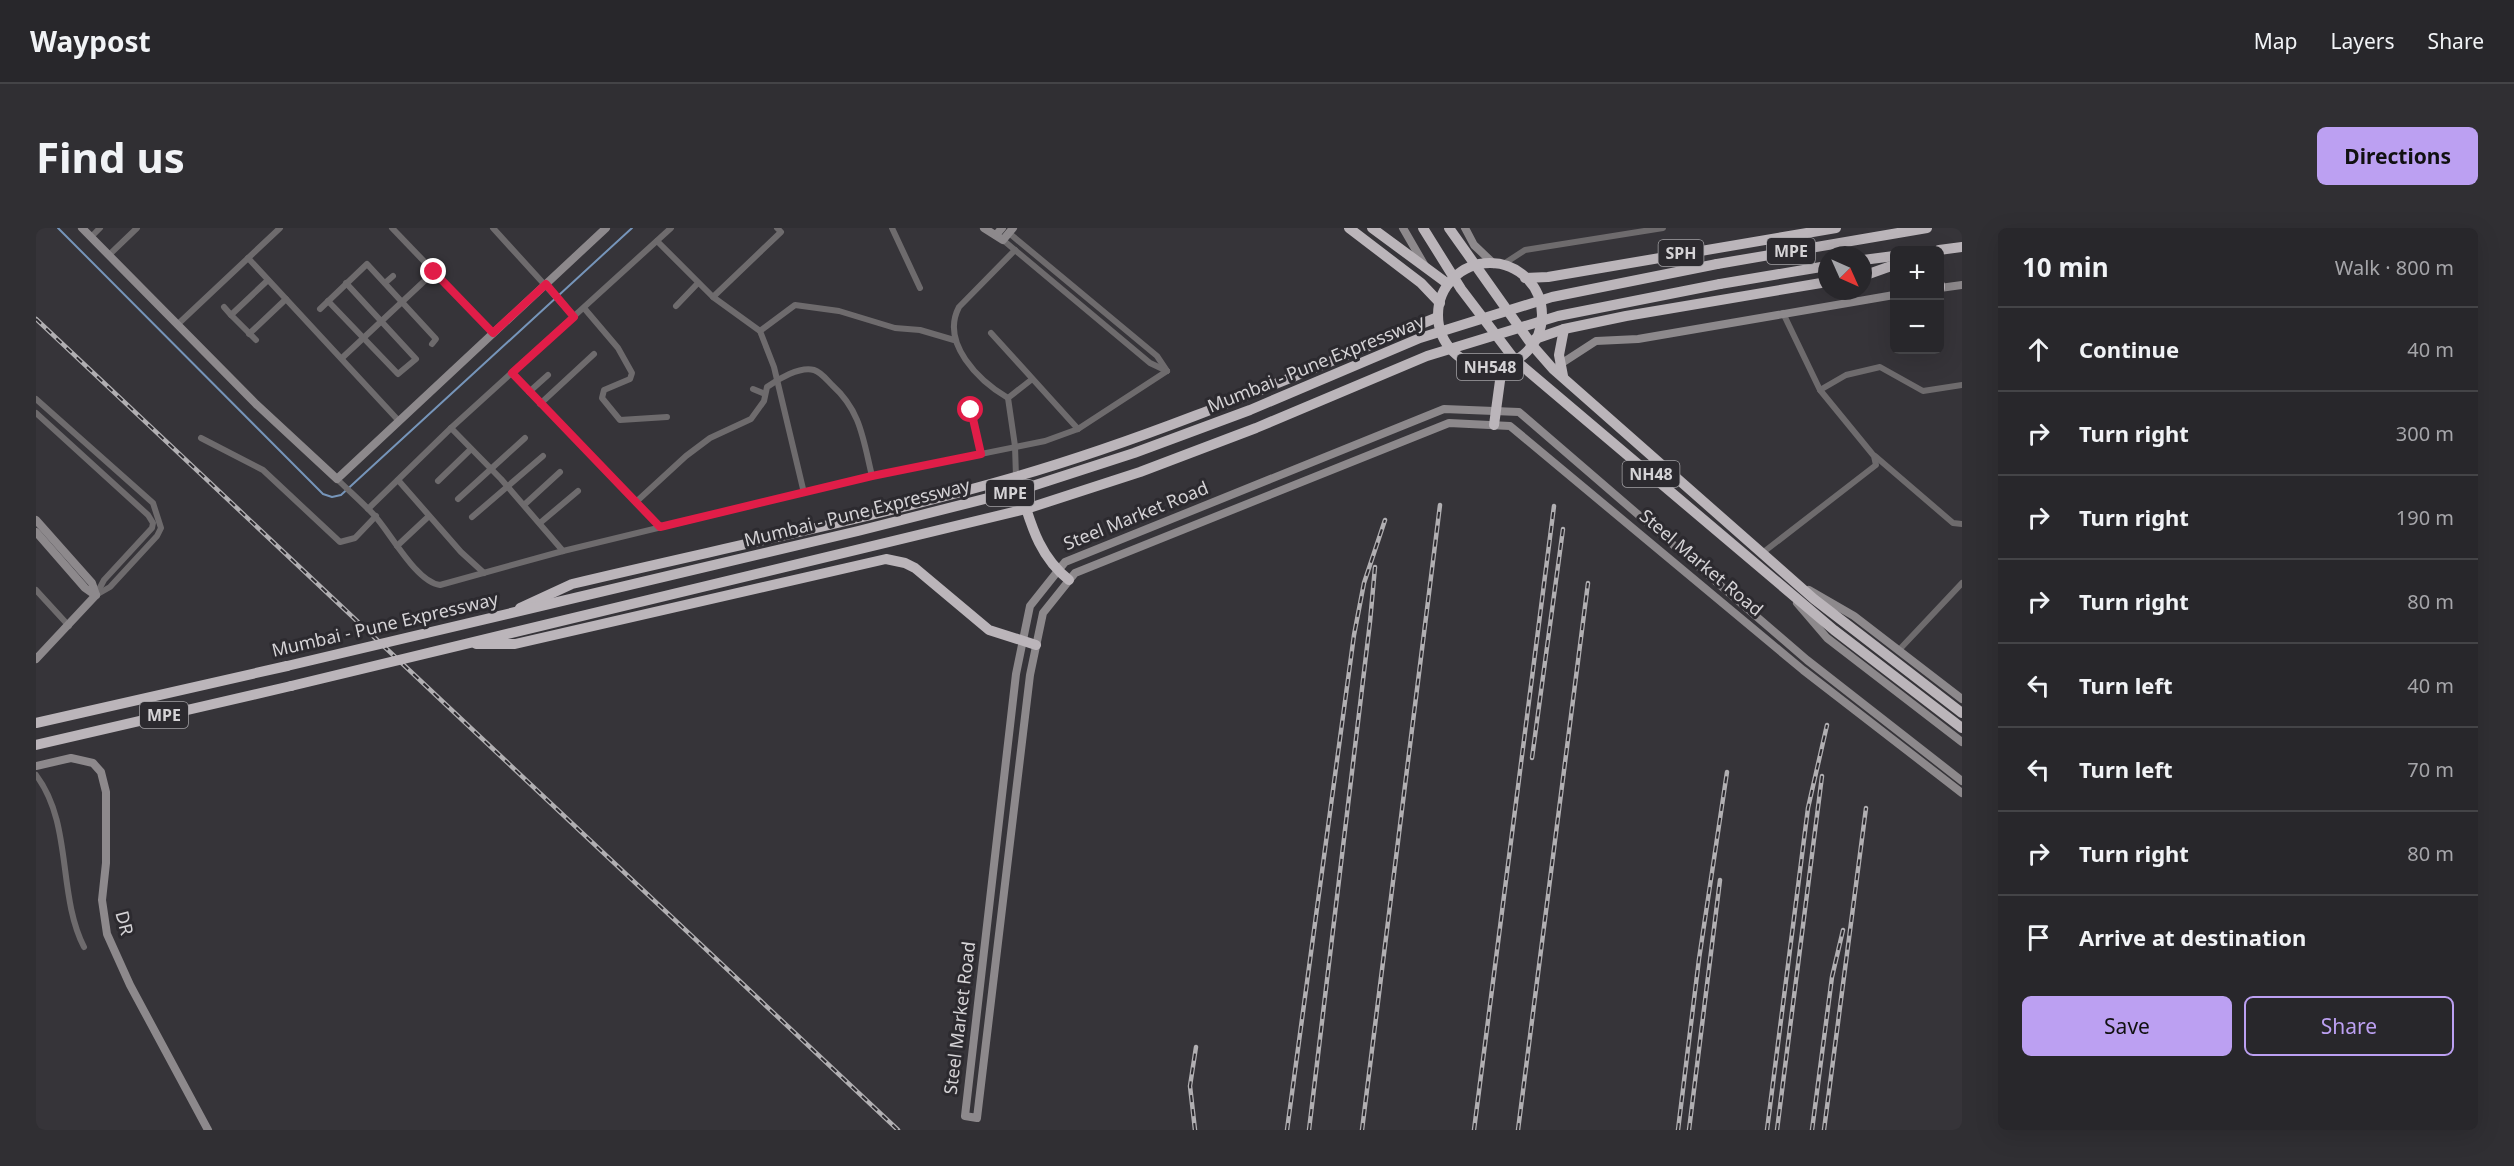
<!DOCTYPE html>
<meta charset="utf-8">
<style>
:root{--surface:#28272b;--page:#302f33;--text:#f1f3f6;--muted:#a5a5a9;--line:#444447;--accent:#bca0f2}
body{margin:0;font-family:"Noto Sans",sans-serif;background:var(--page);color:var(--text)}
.controls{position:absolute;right:18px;top:18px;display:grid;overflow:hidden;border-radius:9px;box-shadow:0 6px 24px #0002}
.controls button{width:54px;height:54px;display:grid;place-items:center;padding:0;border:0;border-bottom:2px solid var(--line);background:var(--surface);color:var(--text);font:30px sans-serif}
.compass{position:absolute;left:1782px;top:18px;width:54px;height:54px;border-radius:50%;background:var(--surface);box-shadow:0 6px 24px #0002;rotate:135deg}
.stop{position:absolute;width:18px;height:18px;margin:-14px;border:4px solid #e11d48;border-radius:50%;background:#fff}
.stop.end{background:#e11d48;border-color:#fff;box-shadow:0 2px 6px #0008}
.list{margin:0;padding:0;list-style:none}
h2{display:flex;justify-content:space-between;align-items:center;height:78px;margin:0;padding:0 24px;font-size:26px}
h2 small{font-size:20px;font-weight:400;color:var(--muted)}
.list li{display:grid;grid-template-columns:39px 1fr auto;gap:18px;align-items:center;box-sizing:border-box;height:84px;padding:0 24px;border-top:2px solid var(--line)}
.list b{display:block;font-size:22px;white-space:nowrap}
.list em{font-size:20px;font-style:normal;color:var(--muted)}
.actions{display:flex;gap:12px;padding:18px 24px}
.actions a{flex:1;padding:14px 0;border:2px solid var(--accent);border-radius:9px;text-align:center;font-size:21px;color:var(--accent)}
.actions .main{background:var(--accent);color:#111}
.icon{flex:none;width:33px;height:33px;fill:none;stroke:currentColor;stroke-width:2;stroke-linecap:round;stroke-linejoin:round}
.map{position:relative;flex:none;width:1926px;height:902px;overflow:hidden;border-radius:9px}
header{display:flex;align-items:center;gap:36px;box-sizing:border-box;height:84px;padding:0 30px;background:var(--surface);border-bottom:2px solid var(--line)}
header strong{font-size:28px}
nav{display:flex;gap:33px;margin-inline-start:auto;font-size:21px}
.intro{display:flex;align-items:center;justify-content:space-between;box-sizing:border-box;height:144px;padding:0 36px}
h1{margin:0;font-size:42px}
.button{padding:15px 27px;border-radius:9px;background:var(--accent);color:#111;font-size:21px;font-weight:700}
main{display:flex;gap:36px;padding:0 36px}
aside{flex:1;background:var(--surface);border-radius:9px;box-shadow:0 6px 24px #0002}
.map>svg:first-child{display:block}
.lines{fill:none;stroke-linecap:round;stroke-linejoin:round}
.stream{stroke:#7695ba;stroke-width:2}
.street{stroke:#6e6b6d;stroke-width:6}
.secondary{stroke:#8d898c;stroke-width:8}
.highway{stroke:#bbb5ba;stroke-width:10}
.rail-casing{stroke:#b1afb2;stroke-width:4.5}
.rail{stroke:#2c2a2f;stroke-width:2;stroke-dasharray:7;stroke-linecap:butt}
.highway-bridge{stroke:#bbb5ba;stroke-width:10}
.route{stroke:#e11d48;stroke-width:8}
.labels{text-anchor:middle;stroke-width:6;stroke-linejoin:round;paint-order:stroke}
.shield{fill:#2c2a2f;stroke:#a2a0a4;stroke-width:1.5}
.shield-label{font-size:16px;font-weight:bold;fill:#d5d3d6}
.street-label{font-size:18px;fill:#d5d3d6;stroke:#2c2a2f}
</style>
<header>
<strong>Waypost</strong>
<nav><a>Map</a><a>Layers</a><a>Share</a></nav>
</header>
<div class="intro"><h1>Find us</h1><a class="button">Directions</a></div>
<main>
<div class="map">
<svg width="1926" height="902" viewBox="0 0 1926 902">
<rect width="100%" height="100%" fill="#363439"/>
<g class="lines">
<!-- stream -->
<path class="stream" d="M22 0 287 266 296 269 305 267 596 0"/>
<!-- street -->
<g class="street">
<path d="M356 0 457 105"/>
<path d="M457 0 538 89"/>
<path d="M856 0 884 60"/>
<path d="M973 5 1121 128 1131 143"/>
<path d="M55 9 64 0"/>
<path d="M967 12 1114 135 1131 143"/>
<path d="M621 13 677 69 724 103 738 139 768 265"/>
<path d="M73 27 101 0"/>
<path d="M212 30 362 192"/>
<path d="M1466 37 1489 22 1627 0"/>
<path d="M349 55 357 48"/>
<path d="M677 69 745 4 741 0"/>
<path d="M292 73 362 146 380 131 310 55"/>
<path d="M640 78 662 55"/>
<path d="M188 79 195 87"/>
<path d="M548 80 582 120 596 145 594 151 568 162 566 170 584 192 631 189"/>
<path d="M284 81 331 36 400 111 396 116"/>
<path d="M141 97 244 0"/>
<path d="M724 103 759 77 803 83 859 100 884 102 918 112"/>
<path d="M955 105 1042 201"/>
<path d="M213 106 250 71"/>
<path d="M220 112 195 87 232 52"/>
<path d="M306 130 398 44"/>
<path d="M476 145 624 299"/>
<path d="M717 161 729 166"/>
<path d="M1784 162 1810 147 1844 139 1887 163 1926 157"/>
<path d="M493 164 512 147"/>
<path d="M972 170C943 153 904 115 923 79L979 22"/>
<path d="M0 171 117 275 125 300 121 308 74 359 60 367"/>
<path d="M504 176 558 126"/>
<path d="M935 182 945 226"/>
<path d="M0 185 112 287 117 295 116 300 68 352 60 367"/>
<path d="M415 200 465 251 527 323"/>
<path d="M165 210 227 242 304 314 319 310 340 288"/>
<path d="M1839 228 1917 295 1926 296"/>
<path d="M980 249 979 218 972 170 995 152"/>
<path d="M301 251C313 263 326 274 338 287 354 304 380 354 404 357L527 323 836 248 1009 213 1042 201 1131 143"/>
<path d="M362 252 425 324 448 345"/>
<path d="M402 253 435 221"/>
<path d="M422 271 489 210"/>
<path d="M600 274 650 228 674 210 715 191 728 173 731 159C742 151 764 138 778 142 785 144 791 152 796 157 825 183 827 211 836 248"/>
<path d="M488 277 524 244"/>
<path d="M332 281 415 200 635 0"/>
<path d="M436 289 507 228"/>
<path d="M504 295 542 263"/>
<path d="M361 318 393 288"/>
<path d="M1725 326 1840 237 1838 228 1784 162 1747 85"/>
<path d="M0 362 33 398"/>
<path d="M1863 422 1926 355"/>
<path d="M0 547C37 596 21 666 48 719"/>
</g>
<!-- secondary -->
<g class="secondary">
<path d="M46 0 220 176 301 251 570 0"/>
<path d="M948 0 967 12 977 0"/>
<path d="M1367 0 1389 38"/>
<path d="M1429 0 1438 17 1458 36"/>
<path d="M960 7 966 0"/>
<path d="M1904 60 1926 57"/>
<path d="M1523 137 1560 113 1602 111 1858 67"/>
<path d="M0 292 56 355 60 367"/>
<path d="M0 304 49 360 59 367"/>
<path d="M1773 362 1818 388 1926 471"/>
<path d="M1761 375 1791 410 1926 514"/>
<path d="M0 431 60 367"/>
<path d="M0 538 35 530 57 535 65 544 70 564V635L66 672 71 706 94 757 172 902"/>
<path d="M1926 553 1771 432 1483 184 1408 181 1029 334 994 378 980 446 929 888 941 890 994 447 1007 385 1039 345 1413 195 1474 198 1767 442 1926 565"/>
</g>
<!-- highway -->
<g class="highway">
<path d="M1313 0 1385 55 1404 75"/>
<path d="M1336 0 1412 56"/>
<path d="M1387 0 1425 61 1479 132 1798 402 1926 500"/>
<path d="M1413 0 1496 117 1517 141 1778 371 1926 485"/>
<path d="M1903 22 1926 19"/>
<path d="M1827 32 1858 28"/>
<circle cx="1454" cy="87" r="52"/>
<path d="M1681 36 1891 0"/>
<path d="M1827 48 1858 37"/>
<path d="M1489 50 1512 49 1800 0"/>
<path d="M1684 56 1791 38"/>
<path d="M1904 57V60"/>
<path d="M1499 111 1528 101 1590 88 1791 54"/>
<path d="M1527 148 1523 127 1528 101"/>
<path d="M1458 197 1466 138"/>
<path d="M982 255C994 292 1001 327 1033 352"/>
<path d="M484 380 536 356C683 321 833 291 979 249 1124 207 1263 146 1402 89"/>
<path d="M440 416H479L850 331 869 335 879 340 953 402 1000 417"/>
<path d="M0 495 251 438"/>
<path d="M0 517 255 458"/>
</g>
<!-- rail casing -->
<g class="rail-casing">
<g id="rail">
<path d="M0 91 862 902"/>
<path d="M1496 530 1527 301"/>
<path d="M1159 902 1154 858 1160 819"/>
<path d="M1251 902 1318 407 1328 355 1349 292"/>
<path d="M1273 902 1334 394 1339 339"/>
<path d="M1326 902 1404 277"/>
<path d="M1438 902 1518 278"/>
<path d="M1482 902 1552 355"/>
<path d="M1642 902 1663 731 1691 544"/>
<path d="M1653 902 1684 652"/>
<path d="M1731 902 1772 580 1791 497"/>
<path d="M1741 902 1786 548"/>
<path d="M1776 902 1796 749 1807 702"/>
<path d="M1788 902 1830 580"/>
</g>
</g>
<!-- rail -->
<use href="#rail" class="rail"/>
<!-- highway-bridge -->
<g class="highway-bridge">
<path d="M251 438 822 303 984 262 1098 225 1214 182 1384 110 1516 69 1681 36"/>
<path d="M255 458 990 281 1104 244 1220 200 1391 128 1522 88 1684 56"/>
</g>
</g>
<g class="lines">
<!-- route -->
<path class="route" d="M398 44 457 105 510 56 538 89 476 145 624 299 836 248 945 226 935 182"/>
</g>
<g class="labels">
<!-- shield labels -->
<g class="shield">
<rect x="1731" y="10" width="48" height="26" rx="4.5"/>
<rect x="1622.5" y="12" width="45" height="26" rx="4.5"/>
<rect x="1421" y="126" width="66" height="26" rx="4.5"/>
<rect x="1586.5" y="233" width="57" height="26" rx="4.5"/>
<rect x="950" y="252" width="48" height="26" rx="4.5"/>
<rect x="104" y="474" width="48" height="26" rx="4.5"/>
</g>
<g class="shield-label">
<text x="1755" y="29">MPE</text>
<text x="1645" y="31">SPH</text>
<text x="1454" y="145">NH548</text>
<text x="1615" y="252">NH48</text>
<text x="974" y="271">MPE</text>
<text x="128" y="493">MPE</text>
</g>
<!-- street labels -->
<g class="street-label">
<text transform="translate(1280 136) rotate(-22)" y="6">Mumbai - Pune Expressway</text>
<text transform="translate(821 285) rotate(-14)" y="6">Mumbai - Pune Expressway</text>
<text transform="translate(1100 288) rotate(-22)" y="6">Steel Market Road</text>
<text transform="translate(1665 335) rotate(40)" y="6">Steel Market Road</text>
<text transform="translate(349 397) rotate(-13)" y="6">Mumbai - Pune Expressway</text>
<text transform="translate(88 695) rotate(76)" y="6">DR</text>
<text transform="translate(924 790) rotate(-83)" y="6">Steel Market Road</text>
</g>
</g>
</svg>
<div class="controls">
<button>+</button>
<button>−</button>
</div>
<svg class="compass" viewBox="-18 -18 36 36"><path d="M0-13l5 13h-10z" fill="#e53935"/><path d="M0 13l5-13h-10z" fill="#a5a5a9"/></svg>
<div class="stop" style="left:935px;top:182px"></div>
<div class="stop end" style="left:398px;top:44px"></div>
</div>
<aside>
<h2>10 min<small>Walk · 800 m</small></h2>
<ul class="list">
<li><svg class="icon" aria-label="ahead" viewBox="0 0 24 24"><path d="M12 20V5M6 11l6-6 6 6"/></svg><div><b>Continue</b></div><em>40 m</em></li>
<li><svg class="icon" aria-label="right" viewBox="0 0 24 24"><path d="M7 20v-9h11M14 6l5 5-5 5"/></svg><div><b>Turn right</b></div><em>300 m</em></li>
<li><svg class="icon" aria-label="right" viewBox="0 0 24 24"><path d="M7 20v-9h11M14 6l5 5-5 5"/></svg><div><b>Turn right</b></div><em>190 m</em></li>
<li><svg class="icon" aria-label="right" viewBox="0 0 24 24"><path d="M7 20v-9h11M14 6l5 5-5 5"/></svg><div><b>Turn right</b></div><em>80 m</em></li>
<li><svg class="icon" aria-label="left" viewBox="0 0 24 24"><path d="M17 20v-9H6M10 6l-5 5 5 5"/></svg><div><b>Turn left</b></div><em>40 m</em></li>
<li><svg class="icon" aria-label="left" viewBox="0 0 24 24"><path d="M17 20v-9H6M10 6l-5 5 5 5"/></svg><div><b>Turn left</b></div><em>70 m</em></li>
<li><svg class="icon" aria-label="right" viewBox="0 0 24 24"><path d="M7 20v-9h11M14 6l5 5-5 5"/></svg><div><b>Turn right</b></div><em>80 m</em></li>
<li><svg class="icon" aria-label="arrive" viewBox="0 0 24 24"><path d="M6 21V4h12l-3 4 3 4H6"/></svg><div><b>Arrive at destination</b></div></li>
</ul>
<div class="actions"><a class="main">Save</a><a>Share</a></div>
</aside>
</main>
